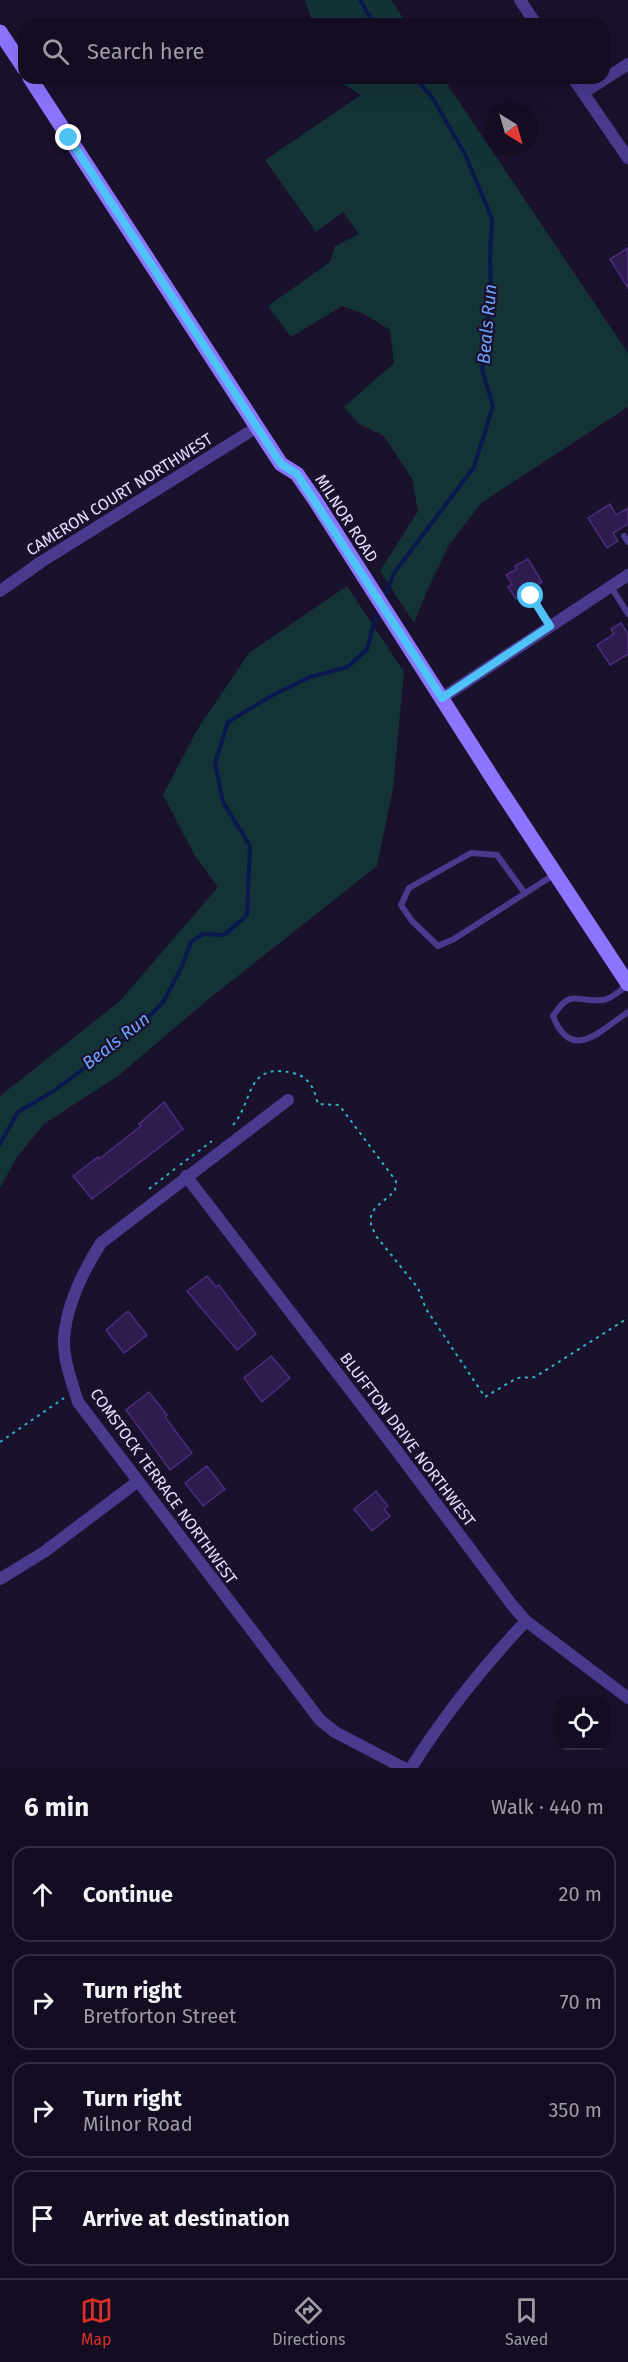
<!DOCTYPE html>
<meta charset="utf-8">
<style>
:root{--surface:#140d22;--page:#211b2f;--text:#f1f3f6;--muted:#9d9ca5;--line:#332d40;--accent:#d93025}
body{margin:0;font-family:"Fira Sans",sans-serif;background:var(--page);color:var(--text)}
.controls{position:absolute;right:18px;bottom:18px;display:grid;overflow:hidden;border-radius:12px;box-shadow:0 6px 24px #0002}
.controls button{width:54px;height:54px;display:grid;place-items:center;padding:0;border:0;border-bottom:2px solid var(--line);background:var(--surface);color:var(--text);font:30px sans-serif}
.compass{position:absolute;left:484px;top:102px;width:54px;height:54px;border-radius:50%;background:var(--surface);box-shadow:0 6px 24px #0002;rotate:143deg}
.stop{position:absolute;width:18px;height:18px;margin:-14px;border:4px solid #4fc3f7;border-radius:50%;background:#fff}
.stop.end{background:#4fc3f7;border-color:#fff;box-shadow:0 2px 6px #0008}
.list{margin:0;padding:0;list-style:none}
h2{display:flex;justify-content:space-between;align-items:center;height:78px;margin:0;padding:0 24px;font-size:26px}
h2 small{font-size:20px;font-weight:400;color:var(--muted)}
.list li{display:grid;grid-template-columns:39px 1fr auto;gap:18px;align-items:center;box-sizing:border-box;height:96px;margin:0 12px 12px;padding:0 12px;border:2px solid var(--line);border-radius:18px}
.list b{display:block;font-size:22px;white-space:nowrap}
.list p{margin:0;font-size:20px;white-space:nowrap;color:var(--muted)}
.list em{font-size:20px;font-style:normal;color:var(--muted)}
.icon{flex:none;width:33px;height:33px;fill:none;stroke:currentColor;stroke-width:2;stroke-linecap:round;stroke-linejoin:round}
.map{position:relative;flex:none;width:628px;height:1768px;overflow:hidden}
.search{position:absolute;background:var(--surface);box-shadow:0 6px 24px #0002;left:18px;right:18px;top:18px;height:66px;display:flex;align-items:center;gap:15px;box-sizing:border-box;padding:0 21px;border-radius:18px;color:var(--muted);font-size:22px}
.sheet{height:510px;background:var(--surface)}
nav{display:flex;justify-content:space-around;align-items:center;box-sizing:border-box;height:84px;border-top:2px solid var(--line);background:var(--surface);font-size:16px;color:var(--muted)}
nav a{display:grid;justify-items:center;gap:3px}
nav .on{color:var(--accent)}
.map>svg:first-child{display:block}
.green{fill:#133337}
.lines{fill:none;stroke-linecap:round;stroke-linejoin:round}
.stream{stroke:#09184e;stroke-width:4}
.building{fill:#2e1c4f;stroke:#492d7c;stroke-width:1.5}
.path{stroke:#2cb6c3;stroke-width:2;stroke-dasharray:3 4.5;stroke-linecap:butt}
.lane{stroke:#4a3a8e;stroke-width:6}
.street{stroke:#4a3a8e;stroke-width:12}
.secondary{stroke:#8c74ff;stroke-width:15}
.route{stroke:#4fc3f7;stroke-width:8}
.labels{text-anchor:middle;stroke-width:4.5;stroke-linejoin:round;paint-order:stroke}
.street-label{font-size:16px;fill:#e6ddff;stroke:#1a112d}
.water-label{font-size:18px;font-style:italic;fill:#6ba4ff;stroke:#1a112d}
</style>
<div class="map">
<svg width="628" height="1768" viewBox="0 0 628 1768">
<rect width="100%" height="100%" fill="#1a112d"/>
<!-- green -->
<g class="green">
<path d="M305 0H391L407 24H313Z"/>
<path d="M334 78H443L628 353V407L481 503 449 545 426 593 414 623 380 571 418 511 412 479 384 436 359 424 344 407 394 363 390 330 364 314 342 306 291 337 268 306 330 262 335 246 359 234 343 212 316 232 265 160 361 95Z"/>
<path d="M347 586 404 672 393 788 377 866 205 1002 118 1076 44 1124 17 1157 0 1188V1096L120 1001 218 887 195 856 163 795 197 730 249 653Z"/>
</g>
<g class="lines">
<!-- stream -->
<g class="stream">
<path d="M360 0 374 24"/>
<path d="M385 595 394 573 474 467 493 406 482 369 491 304 490 256 492 219 465 154 432 97 415 78"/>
<path d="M0 1144 18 1112 52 1092 134 1032 164 1001 182 966 191 942 203 934 224 935 247 915 250 846 223 802 215 763 228 722 271 696 310 677 348 667 367 649 376 616"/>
</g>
</g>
<!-- building -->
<g class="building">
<path d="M628 248V288L610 259Z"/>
<path d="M610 504 616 515 628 508V524L613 533 618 541 607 548 588 518Z"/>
<path d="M528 559 542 582 516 599 508 587 512 584 506 575 517 569 515 566Z"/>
<path d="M621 623 628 634V654L610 665 597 645 614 634 611 629Z"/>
<path d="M164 1102 183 1129 92 1199 73 1176 98 1157 99 1159 141 1126 139 1124Z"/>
<path d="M207 1276 216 1287 219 1285 256 1334 237 1350 187 1291Z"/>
<path d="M128 1311 147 1335 124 1353 106 1330Z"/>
<path d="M271 1356 290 1378 262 1402 244 1378Z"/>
<path d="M149 1392 167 1415 165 1417 192 1453 170 1470 126 1410Z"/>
<path d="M207 1466 225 1489 203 1506 185 1483Z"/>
<path d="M376 1491 388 1506 384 1509 390 1516 372 1531 354 1509Z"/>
</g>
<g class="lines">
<!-- path -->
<g class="path">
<path d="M233 1125C254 1101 245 1062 293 1073 310 1077 314 1089 318 1104L339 1105 396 1181 395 1191 375 1208 371 1216V1225L376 1236 418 1288 426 1309 485 1397 517 1378 535 1377 628 1318"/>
<path d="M180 1165 212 1141"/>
<path d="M149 1189 176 1168"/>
<path d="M0 1442 64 1398"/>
</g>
<!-- lane -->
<g class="lane">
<path d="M624 536 628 542"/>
<path d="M611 587 628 614"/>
<path d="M531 596 550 626"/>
<path d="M524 892 497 855 471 853 409 888 401 905 412 921 438 946 454 939 555 874"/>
<path d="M627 985C621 990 611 999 603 1000 576 1003 572 987 553 1016 571 1063 600 1031 628 1012"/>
</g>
<!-- street -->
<g class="street">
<path d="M520 0 536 24"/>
<path d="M573 78 628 158"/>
<path d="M583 93 628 64"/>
<path d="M0 591 41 562 257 427"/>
<path d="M442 698 628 575"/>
<path d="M288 1100 101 1243C83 1271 67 1304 64 1338 63 1359 72 1383 78 1402L320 1720 335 1732 404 1768"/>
<path d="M186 1176 394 1447 512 1605 526 1621 628 1698"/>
<path d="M0 1579 44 1552 137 1482"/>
<path d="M411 1768C444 1715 483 1667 526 1621"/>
</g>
<!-- secondary -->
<g class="secondary">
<path d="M0 32 24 68"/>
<path d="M30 78 281 464 297 474 315 500 495 782 628 984"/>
</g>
</g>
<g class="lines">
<!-- route -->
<path class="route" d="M69 138 281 464 297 474 442 698 550 626 531 596"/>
</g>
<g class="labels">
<!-- street labels -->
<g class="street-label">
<text transform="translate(119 494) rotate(-32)" y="6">CAMERON COURT NORTHWEST</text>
<text transform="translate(347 518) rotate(57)" y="6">MILNOR ROAD</text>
<text transform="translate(408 1439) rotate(53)" y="6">BLUFFTON DRIVE NORTHWEST</text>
<text transform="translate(164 1486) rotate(54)" y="6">COMSTOCK TERRACE NORTHWEST</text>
</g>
<!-- water labels -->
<g class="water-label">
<text transform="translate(487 324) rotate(-85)" y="6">Beals Run</text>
<text transform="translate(116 1041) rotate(-38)" y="6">Beals Run</text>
</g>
</g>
</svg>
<div class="controls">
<button><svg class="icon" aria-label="locate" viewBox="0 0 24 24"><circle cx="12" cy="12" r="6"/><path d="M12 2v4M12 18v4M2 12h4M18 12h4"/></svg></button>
</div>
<svg class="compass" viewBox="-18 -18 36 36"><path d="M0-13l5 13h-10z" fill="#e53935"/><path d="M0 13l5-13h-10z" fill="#9d9ca5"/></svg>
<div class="stop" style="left:531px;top:596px"></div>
<div class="stop end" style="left:69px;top:138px"></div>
<div class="search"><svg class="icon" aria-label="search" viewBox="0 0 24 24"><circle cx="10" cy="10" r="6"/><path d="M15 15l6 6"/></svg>Search here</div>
</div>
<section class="sheet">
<h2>6 min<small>Walk · 440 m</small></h2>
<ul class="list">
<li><svg class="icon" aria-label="ahead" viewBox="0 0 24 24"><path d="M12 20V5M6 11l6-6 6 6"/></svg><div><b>Continue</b></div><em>20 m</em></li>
<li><svg class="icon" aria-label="right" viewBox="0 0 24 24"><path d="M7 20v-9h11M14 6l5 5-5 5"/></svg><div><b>Turn right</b><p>Bretforton Street</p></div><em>70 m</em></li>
<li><svg class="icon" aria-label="right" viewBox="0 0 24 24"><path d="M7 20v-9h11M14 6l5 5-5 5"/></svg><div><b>Turn right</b><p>Milnor Road</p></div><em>350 m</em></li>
<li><svg class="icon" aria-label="arrive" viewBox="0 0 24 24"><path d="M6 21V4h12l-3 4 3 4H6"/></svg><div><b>Arrive at destination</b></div></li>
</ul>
</section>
<nav>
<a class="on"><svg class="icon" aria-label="map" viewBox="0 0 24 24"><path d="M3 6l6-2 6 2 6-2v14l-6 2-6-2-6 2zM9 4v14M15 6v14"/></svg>Map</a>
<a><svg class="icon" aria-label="directions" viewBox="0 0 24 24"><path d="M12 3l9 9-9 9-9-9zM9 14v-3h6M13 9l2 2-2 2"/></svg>Directions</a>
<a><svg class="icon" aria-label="saved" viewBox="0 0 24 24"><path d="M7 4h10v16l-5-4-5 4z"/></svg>Saved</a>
</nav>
